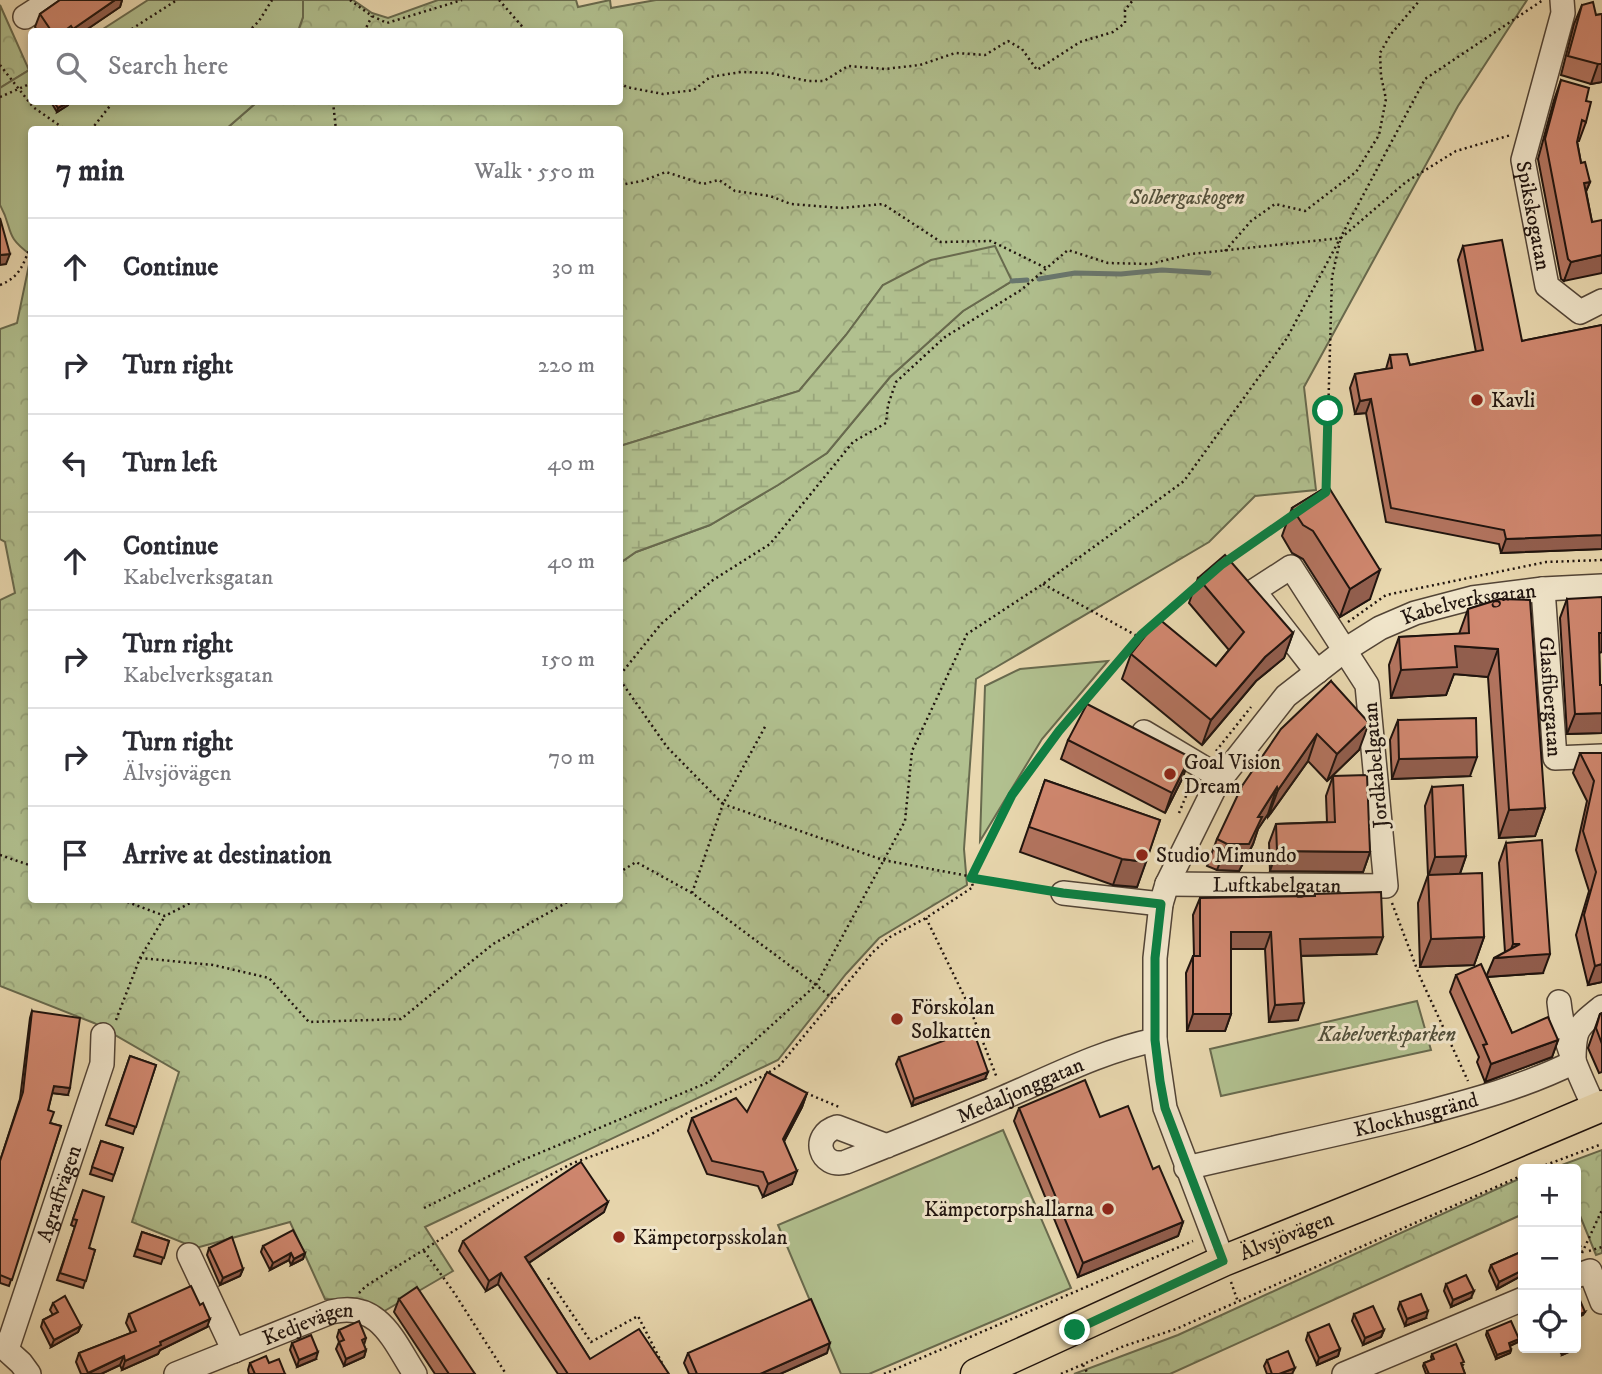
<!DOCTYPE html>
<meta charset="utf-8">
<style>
:root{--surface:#fff;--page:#f7f7f7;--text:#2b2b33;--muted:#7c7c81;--line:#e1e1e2}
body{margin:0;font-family:"IM FELL DW Pica",serif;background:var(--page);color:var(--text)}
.controls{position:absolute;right:21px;bottom:21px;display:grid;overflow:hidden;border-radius:7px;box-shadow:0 4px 10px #0003}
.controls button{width:63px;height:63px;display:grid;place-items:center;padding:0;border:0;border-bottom:2px solid var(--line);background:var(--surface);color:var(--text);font:35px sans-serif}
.stop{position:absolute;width:21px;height:21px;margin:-16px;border:5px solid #0b8043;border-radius:50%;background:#fff}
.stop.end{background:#0b8043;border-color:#fff;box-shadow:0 2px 7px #0008}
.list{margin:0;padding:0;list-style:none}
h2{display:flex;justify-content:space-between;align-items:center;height:91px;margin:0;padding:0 28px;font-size:30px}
h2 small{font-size:23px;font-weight:400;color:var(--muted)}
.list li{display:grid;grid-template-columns:46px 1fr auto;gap:21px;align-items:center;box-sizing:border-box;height:98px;padding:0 28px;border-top:2px solid var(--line)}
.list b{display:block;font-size:26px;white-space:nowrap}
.list p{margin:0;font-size:23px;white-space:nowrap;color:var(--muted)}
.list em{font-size:23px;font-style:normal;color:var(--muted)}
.icon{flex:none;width:38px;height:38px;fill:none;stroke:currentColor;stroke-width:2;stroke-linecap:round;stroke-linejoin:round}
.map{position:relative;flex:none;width:1602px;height:1374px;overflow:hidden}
.search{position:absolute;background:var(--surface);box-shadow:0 4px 10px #0003;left:28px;top:28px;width:595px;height:77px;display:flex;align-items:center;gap:18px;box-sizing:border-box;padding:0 24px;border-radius:7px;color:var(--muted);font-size:26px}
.panel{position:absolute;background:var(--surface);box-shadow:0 4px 10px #0003;left:28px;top:126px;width:595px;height:777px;border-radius:7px}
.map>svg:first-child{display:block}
.forest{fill:url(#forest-crowns);stroke:#686a4e;stroke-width:2}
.wetland{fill:url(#wetland-marsh);stroke:#686a4e;stroke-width:2}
.park{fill:#b1c08f;stroke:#686a4e;stroke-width:2}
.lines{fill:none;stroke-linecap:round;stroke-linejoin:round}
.stream{stroke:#68776f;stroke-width:5}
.minor-casing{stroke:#524436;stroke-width:26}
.major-casing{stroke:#1f130e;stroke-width:33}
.path{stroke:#1f130e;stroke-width:2.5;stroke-dasharray:2 3.5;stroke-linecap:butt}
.minor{stroke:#f1e6cb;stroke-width:23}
.major{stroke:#e9d8af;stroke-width:30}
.wall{fill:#b3745f;stroke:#1f130e;stroke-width:2}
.shaded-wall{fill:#925e4e;stroke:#1f130e;stroke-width:2}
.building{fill:#d0876f;stroke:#1f130e;stroke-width:2}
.route{stroke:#0b8043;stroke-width:9}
.poi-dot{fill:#8f2418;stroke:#f1e6cb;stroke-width:2.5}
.labels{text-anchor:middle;stroke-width:6;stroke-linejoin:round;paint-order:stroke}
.park-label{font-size:21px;font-style:italic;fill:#52503b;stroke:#f1e6cb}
.street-label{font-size:21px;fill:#1f130e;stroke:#f1e6cb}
.poi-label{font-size:21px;fill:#1f130e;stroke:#f1e6cb;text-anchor:start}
</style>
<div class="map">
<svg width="1602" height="1374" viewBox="0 0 1602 1374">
<defs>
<pattern id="forest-crowns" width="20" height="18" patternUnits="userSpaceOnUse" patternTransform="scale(1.75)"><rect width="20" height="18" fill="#b1c08f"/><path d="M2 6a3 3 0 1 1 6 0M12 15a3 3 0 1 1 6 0" fill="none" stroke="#98a47a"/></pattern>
<pattern id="wetland-marsh" width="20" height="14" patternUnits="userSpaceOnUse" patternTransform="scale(1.75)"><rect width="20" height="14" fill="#b1c08f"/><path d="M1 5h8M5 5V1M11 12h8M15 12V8" fill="none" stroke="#98a47a"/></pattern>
</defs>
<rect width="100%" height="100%" fill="#e9d8af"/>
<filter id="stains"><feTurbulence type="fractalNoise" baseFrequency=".00286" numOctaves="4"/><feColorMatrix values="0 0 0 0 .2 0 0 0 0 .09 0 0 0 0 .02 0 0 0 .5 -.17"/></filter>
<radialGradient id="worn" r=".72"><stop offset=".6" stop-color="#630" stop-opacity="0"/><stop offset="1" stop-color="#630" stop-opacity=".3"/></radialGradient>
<!-- forest -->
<g class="forest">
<path d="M303 0H353L372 13 388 18 438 0H576L578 7 610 0 611 8 656 0H1527L1458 106 1304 387 1316 490 1255 496 1209 542 976 679 964 849 967 885 879 938 846 974 778 1060 425 1227 453 1271 381 1313 352 1300 325 1299 290 1222 196 1248 132 1222 179 1072 94 1023 0 986V600L15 593 5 542 0 539V329L17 323 31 255 32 900H620V563L636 552 710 525 778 485 827 453 890 377 963 311 1012 281 883 285 846 335 799 391 620 446V130L226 129 257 102H620V32L298 31 303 17Z"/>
<path d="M0 5 29 70 0 88Z"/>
<path d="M1602 1150V1253L1596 1255 1576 1206V1169H1561L1559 1166Z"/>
<path d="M1523 1177V1214L1170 1374H1074L1178 1335Z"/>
</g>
<!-- wetland -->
<path class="wetland" d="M995 246 1012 281 963 311 890 377 827 453 778 485 710 525 636 552 620 563V446L799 391 846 335 883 285 931 260Z"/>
<!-- park -->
<g class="park">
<path d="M148 0H303V17L298 31H100Z"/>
<path d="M31 69 32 102H257L226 129 32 130 31 255C3 235 14 230 0 205V88Z"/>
<path d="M1108 661 1042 739 980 841 985 686 1020 669Z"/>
<path d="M1417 1001 1431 1050 1221 1096 1210 1049Z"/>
<path d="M1003 1130 1071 1288 869 1374H841L778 1225Z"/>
</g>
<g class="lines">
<!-- stream -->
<g class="stream">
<path d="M1039 279 1075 273 1121 274 1162 270 1209 273"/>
<path d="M1012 281 1027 280"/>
</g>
<!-- minor casing -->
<g class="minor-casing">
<g id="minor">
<path id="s1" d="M1562 0 1563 13 1523 160 1547 286 1580 312 1602 301"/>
<path d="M25 17 51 0"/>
<path id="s2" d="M1543 589 1555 758 1602 756"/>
<path d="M1144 732 1221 778"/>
<path id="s3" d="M1167 884 1386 886 1367 685 1291 567 1254 591 1317 672"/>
<path d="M1063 893 1161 904"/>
<path d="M1559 1002C1563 1041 1579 1074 1595 1109"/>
<path id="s4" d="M887 1146 837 1127C810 1135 820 1169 846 1162 899 1141 952 1120 1005 1097 1054 1076 1102 1051 1155 1040"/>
<path id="s5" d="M1186 1168C1263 1150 1340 1134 1417 1115 1470 1101 1524 1087 1574 1062 1574 1029 1576 1028 1602 1007"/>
<path d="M189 1255 234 1351"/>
<path id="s6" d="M1223 1261 1165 1108 1155 1040V958L1161 904 1167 884 1216 785 1286 696 1345 650 1380 628 1415 613 1472 598 1543 589 1602 586"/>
<path d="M1576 1276 1590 1271 1602 1302"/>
<path d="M0 1344 21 1363 29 1374"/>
<path id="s7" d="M7 1349 102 1064 103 1035"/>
<path id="s8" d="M176 1374 331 1312C379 1300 393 1340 415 1374"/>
<path d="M1344 1374 1523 1299"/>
</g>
</g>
<!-- major casing -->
<g class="major-casing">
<g id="major">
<path id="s9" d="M976 1374 1223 1261 1477 1159 1602 1106"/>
</g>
</g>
<!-- path -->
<g class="path">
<path d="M350 0 372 16 387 23 462 0"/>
<path d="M499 0 527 32"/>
<path d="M127 32 177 0"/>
<path d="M248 32 259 21 272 0"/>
<path d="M364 32 372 16"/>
<path d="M0 65 33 107 66 130"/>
<path d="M620 82 626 87 663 94 694 90 710 77 741 72 770 73 808 81H824L848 66 885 69 920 65 955 53 985 55 1008 41 1022 49 1037 70 1080 42 1113 32 1125 23V10L1133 0"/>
<path d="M0 97 32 83"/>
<path d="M333 102 336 130"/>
<path d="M91 130 113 102"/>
<path d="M620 185 642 181 666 172 703 184 719 180 735 191 770 196 791 204 841 208 883 204 941 242 991 241 1046 268"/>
<path d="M1225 251 1251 221 1275 204 1305 211 1356 172 1379 135 1386 99 1381 76 1380 53 1391 34 1420 0"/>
<path d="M0 285C22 276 23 263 32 243"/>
<path d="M1326 489 1332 277 1340 241"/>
<path d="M1228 560 1289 518"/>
<path d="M1043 584 1139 637 1196 587"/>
<path d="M1348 622 1386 595 1546 562 1602 560"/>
<path d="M620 675 661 624 713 580 770 544 853 442 886 423 888 405 896 382 945 337 1021 290 1068 250 1108 263 1150 264 1191 254 1341 238 1406 182 1456 151 1511 135"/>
<path d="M620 680 667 747 723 804 766 725"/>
<path d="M1216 751 1251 707"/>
<path d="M1179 813 1191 784"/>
<path d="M0 855 32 866"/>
<path d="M692 893 723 804 883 860 1043 890"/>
<path d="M122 900 165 916 196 900"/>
<path d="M1392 903 1420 977 1468 1081"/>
<path d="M926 918 969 1006 997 1078"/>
<path d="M140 958 213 965 269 978 309 1022 401 1019 493 944 571 900"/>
<path d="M833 999 816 985 905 821 912 751 967 634 1043 584 1184 481 1287 338 1425 79 1543 0"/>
<path d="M116 1020 140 958 165 916"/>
<path d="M806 1093 839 1107"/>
<path d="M1535 1169 1602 1144"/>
<path d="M424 1208 518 1162 709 1082 816 985 692 893 636 862 620 872"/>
<path d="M1576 1235 1582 1251"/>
<path d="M424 1251 453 1291 506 1374"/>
<path d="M1589 1251 1602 1247"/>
<path d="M1582 1253 1602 1210"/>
<path d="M548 1278 591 1342 638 1316 664 1367"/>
<path d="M1231 1282 1238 1302"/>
<path d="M359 1293 366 1286 503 1200 573 1163 650 1135 689 1112 765 1075 780 1065 873 952 890 937 926 918 973 887 971 878 1012 795 1059 731 1141 635"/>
<path d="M1083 1365 1088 1374"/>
<path d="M884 1374 1193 1241"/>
<path d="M1061 1374 1124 1346 1176 1329 1523 1175"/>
</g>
<!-- minor -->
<use href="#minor" class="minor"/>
<!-- major -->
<use href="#major" class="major"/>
</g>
<!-- wall -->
<g class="wall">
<path d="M60 0H122L120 7 83 32H38L35 27 40 14Z"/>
<path d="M1582 5 1596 15 1602 14V82L1591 84 1561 75 1574 24Z"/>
<path d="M1561 80 1586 101V122L1579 141H1577L1581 163 1590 182 1586 191 1592 222 1564 281 1561 279 1538 159 1554 100Z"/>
<path d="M51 102H69L68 105 57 112Z"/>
<path d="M1463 246 1522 341 1602 325V549L1501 553 1499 544 1386 522 1366 413 1355 414 1350 388 1355 374 1386 369 1390 355 1410 365 1476 352 1458 260Z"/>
<path d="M1328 486 1370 599 1340 617 1303 559 1292 553 1282 536 1292 508Z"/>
<path d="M1198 578 1293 633 1284 658 1256 681 1202 745 1122 679 1131 654 1216 666 1229 650 1189 603Z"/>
<path d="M1500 599 1545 808 1535 836 1499 838 1488 677 1454 674 1446 695 1391 698 1389 665 1399 637 1459 634 1468 609Z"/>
<path d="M1567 599 1602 652 1599 653 1600 685H1602V733L1567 734 1560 618Z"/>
<path d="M1331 681 1359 750 1327 781 1308 761 1268 817V814L1258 829 1253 844 1239 871 1217 870 1207 866 1217 839Z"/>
<path d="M1398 720 1470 776 1392 779 1390 740Z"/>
<path d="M1068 740 1183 777 1165 813 1061 759Z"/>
<path d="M1580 753H1602V982L1588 985 1576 935 1589 891 1576 850 1587 801 1573 773Z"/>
<path d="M1333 776 1370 852 1363 872 1270 871 1269 843 1276 824 1327 822 1326 796Z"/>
<path d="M1045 780 1160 820 1137 887 1113 885 1020 852Z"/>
<path d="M1432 787 1466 856 1460 874 1484 937 1474 965 1420 967 1418 903 1428 875 1425 806Z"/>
<path d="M1506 843 1543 973 1487 977 1512 1033 1558 1040 1552 1057 1485 1082 1477 1062 1479 1057 1450 992 1456 975 1487 977 1505 952 1499 863Z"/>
<path d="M1315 894 1376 954 1301 956 1298 1020 1269 1022 1265 949H1231V1014L1225 1031H1187L1186 973 1193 956H1194L1193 915 1200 898 1314 896Z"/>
<path d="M32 1011 68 1095 52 1093 48 1110 50 1123 61 1126 9 1286 0 1283V1161L20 1099 30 1018Z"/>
<path d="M1602 1013V1072L1599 1073 1588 1048 1600 1014Z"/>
<path d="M130 1056 156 1065 133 1134 106 1125Z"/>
<path d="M899 1057 985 1079 912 1106 896 1064Z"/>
<path d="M807 1093 802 1107 784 1141 792 1184 763 1197 758 1186 707 1174 688 1131 692 1118 747 1112Z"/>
<path d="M1019 1108 1100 1117 1153 1169 1183 1222 1178 1236 1078 1277 1014 1121Z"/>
<path d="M101 1141 123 1148 112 1181 90 1174Z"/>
<path d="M83 1190 89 1248 95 1250 83 1288 57 1280 75 1227 71 1225Z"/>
<path d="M604 1212 529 1263 590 1359 669 1374H558L498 1284 486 1291 459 1251 463 1241Z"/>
<path d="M142 1232 169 1241 161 1264 134 1256Z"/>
<path d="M263 1246 305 1253 303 1259 291 1265 289 1260 270 1270 261 1252Z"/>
<path d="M209 1248 243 1269 240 1276 220 1285 207 1255Z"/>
<path d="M1523 1251V1275L1497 1289 1489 1271 1491 1265Z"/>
<path d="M1446 1284 1471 1298 1451 1307 1444 1291Z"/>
<path d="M399 1299 475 1374H435L394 1312Z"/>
<path d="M1400 1302 1426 1318 1405 1326 1398 1309Z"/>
<path d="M53 1303 81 1326 78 1332 51 1347 41 1327 43 1320 53 1315 50 1310Z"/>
<path d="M129 1314 207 1327 160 1350 158 1354 122 1370 120 1365 101 1374H81L76 1362 79 1353 131 1333 126 1323Z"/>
<path d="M1354 1314 1384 1330 1381 1337 1363 1345 1352 1321Z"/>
<path d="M339 1330 366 1338 364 1345 366 1350 364 1357 344 1366 336 1349 339 1342 337 1337Z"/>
<path d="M1487 1331 1519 1339 1518 1342 1510 1346 1511 1350 1510 1353 1496 1359 1486 1335Z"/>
<path d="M1308 1333 1340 1349 1338 1356 1317 1365 1306 1340Z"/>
<path d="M292 1343 316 1359 297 1367 290 1350Z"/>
<path d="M1558 1348H1572L1571 1351 1562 1355Z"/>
<path d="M688 1353H827L780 1374H689L684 1363Z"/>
<path d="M1432 1354 1463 1365 1462 1366 1465 1374H1426L1423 1366 1424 1363 1432 1360 1431 1357Z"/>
<path d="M1267 1360 1292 1374H1267L1264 1366Z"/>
<path d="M250 1363H269L285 1374H249L248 1370Z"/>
</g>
<!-- shaded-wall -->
<g class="shaded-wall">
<path d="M115 0H122L120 7 83 32H72L73 29Z"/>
<path d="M1598 64H1602V82L1591 84Z"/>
<path d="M69 102 68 105 57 112 58 108Z"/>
<path d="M1590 182 1582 201 1584 183Z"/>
<path d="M10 254 6 264 0 265V255Z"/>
<path d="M1602 255V273L1564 281 1571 262Z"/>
<path d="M1371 399 1366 413 1355 414 1360 401Z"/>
<path d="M1602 535V549L1501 553 1506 539Z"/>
<path d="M1380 570 1370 599 1340 617 1350 589Z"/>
<path d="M1293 633 1284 658 1256 681 1202 745 1211 720 1265 657Z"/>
<path d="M1599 633H1602V652L1591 653Z"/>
<path d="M1455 646 1498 649 1488 677 1454 674 1446 695 1391 698 1401 670Z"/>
<path d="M1602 713V733L1567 734 1575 714Z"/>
<path d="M1369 723 1359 750 1327 781 1337 754Z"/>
<path d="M1317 734 1308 761 1268 817 1278 790Z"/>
<path d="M1190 757 1183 777 1165 813 1172 793Z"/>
<path d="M1477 757 1470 776 1392 779 1399 759Z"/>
<path d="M1277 787 1268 814 1258 829 1253 844 1239 871 1217 870 1227 844 1258 817Z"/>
<path d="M1545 808 1535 836 1499 838 1509 810Z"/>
<path d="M1277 851 1370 852 1363 872 1270 871Z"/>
<path d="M1466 856 1459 876 1428 877 1435 857Z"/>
<path d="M1122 859 1146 862 1137 887 1113 885Z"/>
<path d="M1231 932H1271L1265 949H1225Z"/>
<path d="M1383 937 1376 954 1294 956 1300 939Z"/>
<path d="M1484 937 1474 965 1420 967 1431 939Z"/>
<path d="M1513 944H1520L1550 954 1543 973 1486 977 1494 958 1508 957Z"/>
<path d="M1602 964V982L1588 985 1595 966Z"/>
<path d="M1304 1003 1298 1020 1269 1022 1275 1005Z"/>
<path d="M1193 1014H1231L1225 1031H1187Z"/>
<path d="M1558 1040 1552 1057 1485 1082 1491 1064Z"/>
<path d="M988 1072 985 1079 912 1106 914 1099Z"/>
<path d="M54 1086 70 1088 68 1095 51 1093Z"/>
<path d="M807 1093 802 1107 778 1153 783 1139Z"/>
<path d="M797 1171 792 1184 763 1197 768 1184Z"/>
<path d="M608 1202 604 1212 521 1268 525 1257Z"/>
<path d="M1183 1222 1178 1236 1078 1277 1083 1263Z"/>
<path d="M291 1253 289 1260 270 1270 273 1263Z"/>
<path d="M305 1253 303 1259 291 1265 294 1259Z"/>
<path d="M243 1269 240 1276 220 1285 223 1278Z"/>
<path d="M1523 1270V1275L1497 1289 1499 1282Z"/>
<path d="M501 1273 498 1284 486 1291 489 1281Z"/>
<path d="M1474 1291 1471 1298 1451 1307 1453 1300Z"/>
<path d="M1428 1311 1426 1318 1405 1326 1407 1319Z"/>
<path d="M1585 1312 1583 1315 1576 1318V1316Z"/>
<path d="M210 1319 207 1327 160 1350 158 1354 122 1370 125 1361 160 1342Z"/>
<path d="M81 1326 78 1332 51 1347 54 1340Z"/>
<path d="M1384 1330 1381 1337 1363 1345 1365 1338Z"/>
<path d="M1519 1339 1518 1342 1507 1347 1509 1343Z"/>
<path d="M830 1343 827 1353 780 1374H760Z"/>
<path d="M1572 1348 1571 1351 1562 1355 1563 1352Z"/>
<path d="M1340 1349 1338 1356 1317 1365 1319 1358Z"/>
<path d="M366 1350 364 1357 344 1366 346 1359Z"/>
<path d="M1511 1350 1510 1353 1496 1359 1497 1355Z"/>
<path d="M318 1352 316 1359 297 1367 299 1360Z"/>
<path d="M124 1356 120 1365 101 1374H87Z"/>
<path d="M1295 1368 1292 1374H1279Z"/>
</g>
<!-- building -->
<g class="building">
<path d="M60 0H115L73 29 71 26 63 32H52L40 14Z"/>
<path d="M1593 2 1596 15 1602 14V64H1598L1568 56 1582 5Z"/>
<path d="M1561 80 1589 88 1586 101 1591 102 1586 122 1582 120 1577 142 1581 163 1585 162 1590 182 1584 183 1592 222 1602 220V255L1571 262 1568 259 1545 139Z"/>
<path d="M54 102H69L58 108Z"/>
<path d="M0 218 10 254 0 255Z"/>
<path d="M1502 240 1522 341 1602 325V535L1506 539 1504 530 1391 508 1371 399 1360 401 1355 374 1392 368 1390 355 1407 354 1410 365 1483 350 1463 246Z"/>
<path d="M1328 486 1380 570 1350 589 1313 531 1303 525 1292 508Z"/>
<path d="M1225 555 1293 633 1265 657 1211 720 1131 654 1159 619 1216 666 1244 632 1198 578Z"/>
<path d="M1602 597V633H1599L1600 685H1602V713L1575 714 1567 599Z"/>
<path d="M1500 599 1530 600 1545 808 1509 810 1498 649 1455 646 1457 667 1401 670 1399 637 1469 633 1468 609Z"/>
<path d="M1331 681 1369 723 1337 754 1317 734 1278 790 1277 787 1258 817H1262L1249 844H1227L1217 839 1242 786 1281 729Z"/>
<path d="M1087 704 1190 757 1172 793 1068 740Z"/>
<path d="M1476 718 1477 757 1399 759 1398 720Z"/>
<path d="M1580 753H1602V964L1595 966 1584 915 1596 872 1583 831 1594 781Z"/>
<path d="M1367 775 1370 852 1277 851 1276 824 1335 822 1333 776Z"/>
<path d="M1045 780 1160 820 1146 862 1122 859 1029 827Z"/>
<path d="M1463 785 1466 856 1435 857 1432 787Z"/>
<path d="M1542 840 1550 954 1494 958 1520 944H1513L1506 843Z"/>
<path d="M1482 873 1484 937 1431 939 1428 875Z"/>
<path d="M1381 892 1383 937 1300 939 1304 1003 1275 1005 1271 932H1231V1014H1193V956H1200V898L1315 896V894Z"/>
<path d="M1481 964 1512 1033 1548 1017 1558 1040 1491 1064 1483 1045 1487 1044 1456 975Z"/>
<path d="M32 1011 80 1018 70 1088 54 1086 48 1110 54 1112 50 1123 61 1126 12 1280 0 1275V1161L23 1092Z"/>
<path d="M1602 1013V1044L1596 1028 1600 1014Z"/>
<path d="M973 1030 988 1072 914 1099 899 1057Z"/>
<path d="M130 1056 156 1065 136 1127 109 1118Z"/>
<path d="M767 1072 807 1093 783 1139 797 1171 768 1184 763 1172 712 1161 692 1118 736 1098 747 1112Z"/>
<path d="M1085 1080 1100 1117 1128 1106 1153 1169 1159 1166 1183 1222 1083 1263 1019 1108Z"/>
<path d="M101 1141 123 1148 114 1175 92 1167Z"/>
<path d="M581 1162 608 1202 525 1257 590 1359 639 1329 669 1374H568L501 1273 489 1281 463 1241Z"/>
<path d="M83 1190 104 1197 89 1248 95 1250 86 1281 60 1273 77 1220 73 1219Z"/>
<path d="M293 1230 305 1253 294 1259 291 1253 273 1263 263 1246Z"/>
<path d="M142 1232 169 1241 164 1258 137 1249Z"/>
<path d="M232 1237 243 1269 223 1278 209 1248Z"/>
<path d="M1523 1251V1270L1499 1282 1491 1265Z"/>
<path d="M1466 1275 1474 1291 1453 1300 1446 1284Z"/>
<path d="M191 1286 200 1305 203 1303 210 1319 160 1342 161 1345 125 1361 124 1356 88 1373 79 1353 136 1331 129 1314Z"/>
<path d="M417 1287 475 1374H449L399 1299Z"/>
<path d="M1576 1291 1585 1312 1576 1316Z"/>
<path d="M1421 1294 1428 1311 1407 1319 1400 1302Z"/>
<path d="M65 1296 81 1326 54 1340 43 1320 58 1312 53 1303Z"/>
<path d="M811 1299 830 1343 760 1374H697L688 1353Z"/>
<path d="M1373 1306 1384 1330 1365 1338 1354 1314Z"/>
<path d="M359 1321 366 1338 362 1340 366 1350 346 1359 339 1342 344 1340 339 1330Z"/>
<path d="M1511 1321 1519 1339 1509 1343 1511 1350 1497 1355 1487 1331Z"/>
<path d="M1329 1324 1340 1349 1319 1358 1308 1333Z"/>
<path d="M311 1335 318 1352 299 1360 292 1343Z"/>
<path d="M1456 1344 1464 1362 1461 1363 1465 1374H1429L1424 1363 1434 1359 1432 1354Z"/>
<path d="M1561 1348H1571L1563 1352Z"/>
<path d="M1288 1351 1295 1368 1279 1374H1272L1267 1360Z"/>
<path d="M266 1356 269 1363 279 1359 285 1374H255L250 1363Z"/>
</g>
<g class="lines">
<!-- route -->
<path class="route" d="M1075 1330 1223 1261 1165 1108 1160 1081 1155 1040V958L1161 904 1063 893 971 878 1012 795 1059 731 1141 635 1221 565 1326 492 1328 411"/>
</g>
<!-- markers -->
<g class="poi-dot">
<circle cx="1477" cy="400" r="7"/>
<circle cx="1170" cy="774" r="7"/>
<circle cx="1142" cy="855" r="7"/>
<circle cx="897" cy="1019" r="7"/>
<circle cx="1108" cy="1209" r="7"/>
<circle cx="619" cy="1237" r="7"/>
</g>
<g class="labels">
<!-- park labels -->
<g class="park-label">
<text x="1187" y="204">Solbergaskogen</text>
<text x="1387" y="1041">Kabelverksparken</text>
</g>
<!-- street labels -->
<g class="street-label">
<text dy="7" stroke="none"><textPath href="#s1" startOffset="222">Spikskogatan</textPath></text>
<text dy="7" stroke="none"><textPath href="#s6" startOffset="822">Kabelverksgatan</textPath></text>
<text dy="7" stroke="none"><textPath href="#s2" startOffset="108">Glasfibergatan</textPath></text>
<text transform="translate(1375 765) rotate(-95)" y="7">Jordkabelgatan</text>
<text dy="7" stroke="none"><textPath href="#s3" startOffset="110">Luftkabelgatan</textPath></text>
<text dy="7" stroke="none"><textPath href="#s4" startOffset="303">Medaljonggatan</textPath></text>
<text dy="7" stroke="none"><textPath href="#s5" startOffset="236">Klockhusgränd</textPath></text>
<text dy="7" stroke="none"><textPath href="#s7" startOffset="164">Agraffvägen</textPath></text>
<text dy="7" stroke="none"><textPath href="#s9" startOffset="340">Älvsjövägen</textPath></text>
<text dy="7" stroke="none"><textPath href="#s8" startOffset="142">Kedjevägen</textPath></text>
</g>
<!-- poi labels -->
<g class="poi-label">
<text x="1491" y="407">Kavli</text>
<text x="1184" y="769">Goal Vision<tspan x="1184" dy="24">Dream</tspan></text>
<text x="1156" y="862">Studio Mimundo</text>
<text x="911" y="1014">Förskolan<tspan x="911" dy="24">Solkatten</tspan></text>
<text x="1094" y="1216" text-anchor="end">Kämpetorpshallarna</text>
<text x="633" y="1244">Kämpetorpsskolan</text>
</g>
</g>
<rect width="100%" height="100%" filter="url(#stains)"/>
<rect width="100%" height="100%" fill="url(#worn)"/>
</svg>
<div class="controls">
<button>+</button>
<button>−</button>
<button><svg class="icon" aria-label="locate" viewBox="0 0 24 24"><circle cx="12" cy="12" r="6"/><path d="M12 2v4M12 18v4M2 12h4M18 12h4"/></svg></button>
</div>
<div class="stop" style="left:1328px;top:411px"></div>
<div class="stop end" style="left:1075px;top:1330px"></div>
<div class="search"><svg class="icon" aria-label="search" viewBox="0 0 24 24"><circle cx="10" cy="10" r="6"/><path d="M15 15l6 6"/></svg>Search here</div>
<section class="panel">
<h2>7 min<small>Walk · 550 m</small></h2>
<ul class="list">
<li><svg class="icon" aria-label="ahead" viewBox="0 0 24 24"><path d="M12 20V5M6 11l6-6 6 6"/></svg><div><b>Continue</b></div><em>30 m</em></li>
<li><svg class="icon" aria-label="right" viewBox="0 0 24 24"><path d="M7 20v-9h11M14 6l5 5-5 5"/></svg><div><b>Turn right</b></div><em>220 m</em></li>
<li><svg class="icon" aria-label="left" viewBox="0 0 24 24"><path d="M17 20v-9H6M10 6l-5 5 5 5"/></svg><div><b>Turn left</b></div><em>40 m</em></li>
<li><svg class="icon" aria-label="ahead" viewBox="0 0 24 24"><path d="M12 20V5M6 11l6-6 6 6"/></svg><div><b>Continue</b><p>Kabelverksgatan</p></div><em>40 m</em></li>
<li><svg class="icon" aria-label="right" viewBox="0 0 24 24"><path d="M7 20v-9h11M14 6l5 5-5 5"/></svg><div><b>Turn right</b><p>Kabelverksgatan</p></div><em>150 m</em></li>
<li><svg class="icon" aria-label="right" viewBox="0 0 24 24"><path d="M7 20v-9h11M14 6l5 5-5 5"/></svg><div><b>Turn right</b><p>Älvsjövägen</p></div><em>70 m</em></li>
<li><svg class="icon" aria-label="arrive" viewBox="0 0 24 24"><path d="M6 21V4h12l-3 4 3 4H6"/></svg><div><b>Arrive at destination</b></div></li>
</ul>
</section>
</div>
